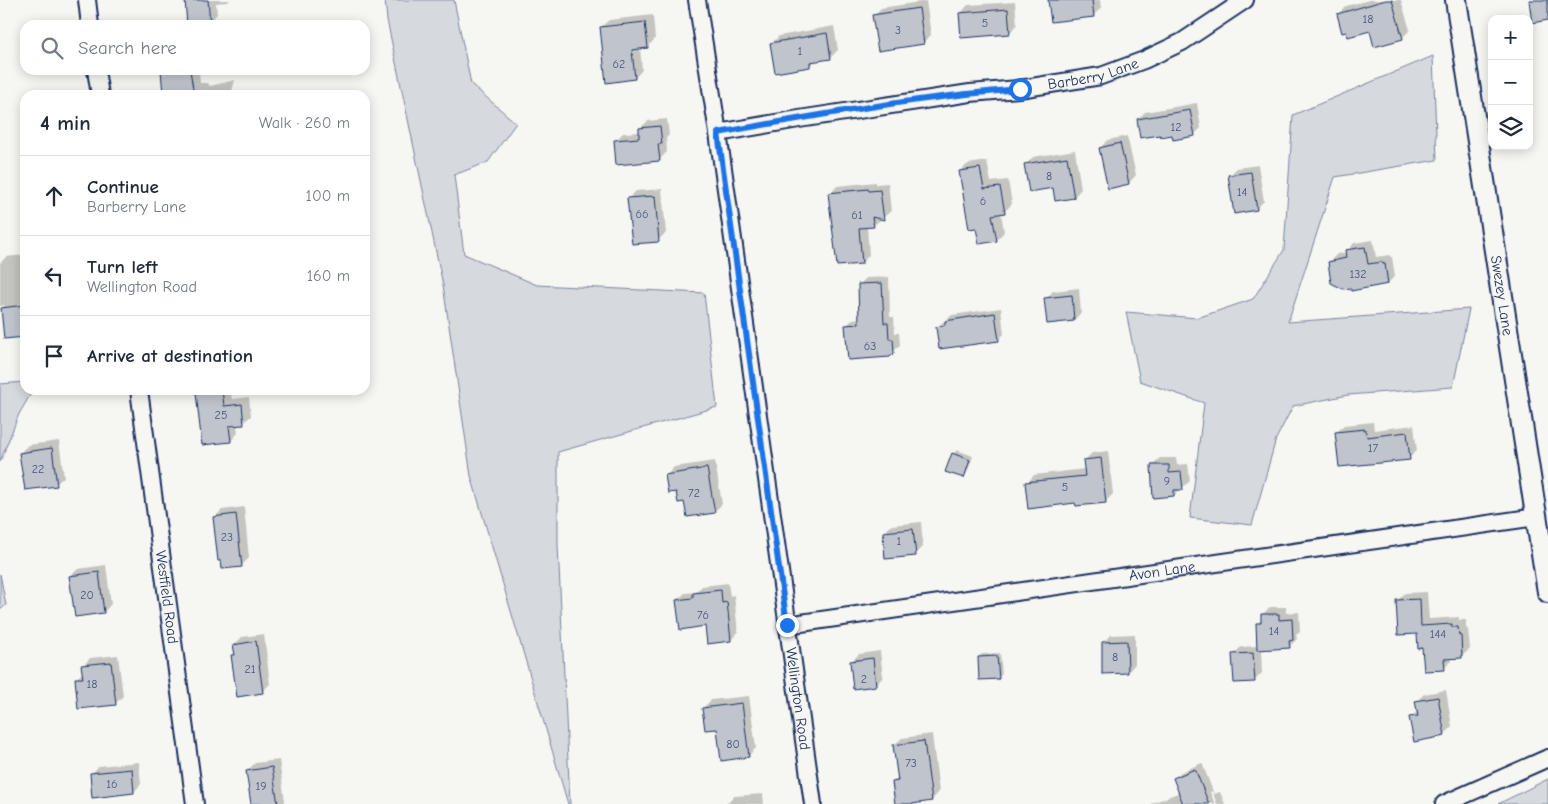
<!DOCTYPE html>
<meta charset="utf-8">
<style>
:root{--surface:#fff;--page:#f2f2f3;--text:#1f2937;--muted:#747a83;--line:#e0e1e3}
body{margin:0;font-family:"Comic Neue",sans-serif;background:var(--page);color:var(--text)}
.controls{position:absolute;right:15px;top:15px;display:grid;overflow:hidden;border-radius:10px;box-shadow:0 2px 12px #0003}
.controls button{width:45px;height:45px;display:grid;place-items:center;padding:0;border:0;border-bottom:1px solid var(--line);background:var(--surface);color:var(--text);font:25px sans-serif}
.stop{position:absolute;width:15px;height:15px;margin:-11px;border:4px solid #1a73e8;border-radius:50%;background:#fff}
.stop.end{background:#1a73e8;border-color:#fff;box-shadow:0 1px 5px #0008}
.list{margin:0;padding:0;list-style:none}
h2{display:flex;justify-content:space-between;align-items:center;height:65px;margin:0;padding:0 20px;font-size:21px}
h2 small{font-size:16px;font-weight:400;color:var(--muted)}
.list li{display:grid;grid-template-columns:32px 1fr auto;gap:15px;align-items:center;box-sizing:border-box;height:80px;padding:0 20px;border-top:1px solid var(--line)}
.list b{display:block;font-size:19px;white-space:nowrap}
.list p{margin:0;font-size:16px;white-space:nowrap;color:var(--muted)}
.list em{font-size:16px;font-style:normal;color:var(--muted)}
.icon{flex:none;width:28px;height:28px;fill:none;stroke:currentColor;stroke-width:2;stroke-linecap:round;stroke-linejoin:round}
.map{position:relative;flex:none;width:1548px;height:804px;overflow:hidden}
.search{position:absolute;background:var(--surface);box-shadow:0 2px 12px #0003;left:20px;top:20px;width:350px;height:55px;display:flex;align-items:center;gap:12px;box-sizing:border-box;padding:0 18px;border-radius:15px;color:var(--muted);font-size:19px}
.panel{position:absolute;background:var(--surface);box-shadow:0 2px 12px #0003;left:20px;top:90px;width:350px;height:305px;border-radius:15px}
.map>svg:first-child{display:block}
.green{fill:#d6d9dd;stroke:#78849e}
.shadow{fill:#0003}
.building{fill:#c0c4cd;stroke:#1b2f5e}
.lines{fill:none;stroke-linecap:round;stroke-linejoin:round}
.minor-casing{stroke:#1b2f5e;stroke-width:20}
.tertiary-casing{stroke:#1b2f5e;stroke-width:24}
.minor{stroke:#f6f6f2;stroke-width:16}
.tertiary{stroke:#f6f6f2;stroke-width:20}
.route{stroke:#1a73e8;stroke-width:6}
.labels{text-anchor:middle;stroke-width:4;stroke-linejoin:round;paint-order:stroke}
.number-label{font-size:12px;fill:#44547a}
.street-label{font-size:15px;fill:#1b2f5e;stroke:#f6f6f2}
</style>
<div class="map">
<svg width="1548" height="804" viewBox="0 0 1548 804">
<rect width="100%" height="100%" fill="#f6f6f2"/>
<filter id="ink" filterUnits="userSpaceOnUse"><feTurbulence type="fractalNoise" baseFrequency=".02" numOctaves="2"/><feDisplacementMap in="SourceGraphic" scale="10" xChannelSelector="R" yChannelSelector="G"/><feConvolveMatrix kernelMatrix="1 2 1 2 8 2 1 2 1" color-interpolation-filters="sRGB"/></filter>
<g filter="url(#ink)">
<!-- green -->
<g class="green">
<path d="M385 0H454L471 84 516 123 488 162 454 175 464 254 537 285 704 293 717 407 558 452V545L570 804H568L471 476 443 285 387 20Z"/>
<path d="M1433 56 1437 160 1335 177 1288 322 1469 309 1453 387 1348 395 1293 406 1276 439 1252 525 1190 518 1204 403 1140 381 1126 312 1197 318 1253 299 1284 250 1293 115Z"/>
<path d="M25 382V390H33L19 414 0 462V384Z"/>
<path d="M0 574 6 605 0 610Z"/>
<path d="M1548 779V804H1498Z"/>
</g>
<!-- shadow -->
<g class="shadow">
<path d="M182 0H230L228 2 216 3 217 14 207 25H189L186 3H182Z"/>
<path d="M1050 0H1100L1101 8 1093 16Z"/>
<path d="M1369 0H1401L1410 30 1402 38 1371 29 1338 14 1346 6Z"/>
<path d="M926 1 931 35 923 43 874 16 881 8Z"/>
<path d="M1015 2 1017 25 1009 33 961 13 968 5Z"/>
<path d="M653 15 655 39 648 46 640 47 642 70 635 78 601 27 609 20Z"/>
<path d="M834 26 838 50 831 57 815 60 810 66 771 44 779 36Z"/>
<path d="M162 70H199L200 83H208L210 86 235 80 231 95H164Z"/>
<path d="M1197 103 1201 128 1194 135 1173 134 1138 119 1145 112Z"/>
<path d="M667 119 669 135 666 138 667 152 659 160 615 141 623 133 640 132V128L648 121Z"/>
<path d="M1127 136 1136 175 1129 183 1100 148 1108 140Z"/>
<path d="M1075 150 1081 189 1074 197 1056 199 1054 186 1026 165 1033 157Z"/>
<path d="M987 161 991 182 1008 180 1012 204 1004 212H1001L1004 232 997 240 977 226 960 171 968 164Z"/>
<path d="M1258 165 1264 201 1256 209 1229 176 1237 168Z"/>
<path d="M876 182V184L888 183 891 211 873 226H867L869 255 862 263 830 194 837 186Z"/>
<path d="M662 189 666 233 658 240 628 199 636 191Z"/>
<path d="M1373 240 1376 257 1390 255V257H1392L1395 276 1388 283 1329 262 1337 254 1346 253 1354 243Z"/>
<path d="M23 255 25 272V336L2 308 5 305 0 306V263L6 257Z"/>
<path d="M889 277 890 317H894L895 333H899L900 345 893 352 846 326 853 319 860 318 859 285 866 278Z"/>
<path d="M1079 288 1081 313 1074 320 1046 299 1053 291Z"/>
<path d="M1001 308 1004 334 998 340 937 327 952 315Z"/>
<path d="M200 390H230L232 399 249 397 251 416 243 423 237 424 238 433 231 441 197 393Z"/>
<path d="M1373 422 1374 430 1414 425 1417 451 1409 458 1336 433 1344 425Z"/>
<path d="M59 441 64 477 56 484 20 453 28 445Z"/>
<path d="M957 450 973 456 967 473 964 477 953 454Z"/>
<path d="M1108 451 1113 494 1105 502H1076L1027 483 1034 475 1085 469 1084 461 1092 453Z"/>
<path d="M1160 458H1176L1177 465 1188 464 1190 481 1174 495 1152 465Z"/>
<path d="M715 461 722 504 714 512 685 500 667 475 674 467Z"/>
<path d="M244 507 249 558 241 566 214 518 222 510Z"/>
<path d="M921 522 923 547 915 555 884 532 892 525Z"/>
<path d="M106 565 111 604 104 612 70 576 78 569Z"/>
<path d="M728 583 730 596 734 595 738 632 731 640 706 625 677 600 685 593 696 592 702 586Z"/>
<path d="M1427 592 1429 619 1459 617V620H1466V628L1468 629 1470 649 1462 656 1452 657V661L1444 668 1424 647 1418 632 1397 601 1405 593Z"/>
<path d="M1270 607H1286V613L1299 612 1300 632 1296 635 1297 639 1289 647 1261 648 1262 673 1255 680 1233 655 1241 647 1258 646 1257 624 1262 619V615Z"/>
<path d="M264 634 270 684 263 691 232 656 236 652 234 645 242 637Z"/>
<path d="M1135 634V664L1128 672 1103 642 1111 635Z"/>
<path d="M880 651 883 677 876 685 851 662 859 654Z"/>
<path d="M1000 653 1002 674 998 678 979 657 982 654Z"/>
<path d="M118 655 123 696 115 704 76 679 83 672V666L90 658Z"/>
<path d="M1446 690 1452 727 1444 735 1411 718 1418 710 1416 702 1424 694Z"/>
<path d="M749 696 756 748 748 756 703 708 711 700Z"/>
<path d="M932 734 939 792 932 800 896 804 893 782 898 777 894 745 902 738Z"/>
<path d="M279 760 285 801 284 804H252L247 771 255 763Z"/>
<path d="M139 762 141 784 134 792 91 774 99 766Z"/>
<path d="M1202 763 1214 794 1220 792 1225 804H1217L1212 791 1210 792 1215 804H1150L1180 792 1174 779 1181 772Z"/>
<path d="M763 794 764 804H726L734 796Z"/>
</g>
<!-- building -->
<g class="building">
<path d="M185 0H208L210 23 187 25Z"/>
<path d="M1048 0H1092L1094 17 1051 22Z"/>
<path d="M1386 0H1392L1403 39 1374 47 1370 31 1348 37 1346 32 1342 33 1337 14Z"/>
<path d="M1529 0H1548V20L1532 23Z"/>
<path d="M919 8 924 44 878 51 872 15Z"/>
<path d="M1008 9 1010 34 961 38 959 13Z"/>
<path d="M645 22 648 48 632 50 635 79 606 83 600 27Z"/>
<path d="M827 33 831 59 810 62V67L775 73 770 43Z"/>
<path d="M161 70H190L194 95H163Z"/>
<path d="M1190 110 1195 136 1173 140 1172 135 1161 137 1160 135 1140 138 1137 119Z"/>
<path d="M660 126 662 144H658L660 161 616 165 614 140 639 138V128Z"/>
<path d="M1120 143 1129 184 1108 189 1099 148Z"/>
<path d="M1067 157 1074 198 1055 201 1053 188 1029 192 1024 164Z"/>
<path d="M980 168 984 189 1000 187 1005 213 992 215 997 241 979 244 976 228 969 229 959 171Z"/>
<path d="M1251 172 1257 210 1234 214 1228 175Z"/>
<path d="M868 189 869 191 880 190 884 220 872 217 874 227 859 228 862 264 837 266 828 193Z"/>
<path d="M655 196 659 242 632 244 627 198Z"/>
<path d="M1365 247 1368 264 1383 262V264H1385L1388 284 1351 291V288L1343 289 1331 283 1328 262 1346 258 1345 250Z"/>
<path d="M882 283 884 323H888L889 339H893L894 353 890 357 848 360 845 325 859 324 858 284Z"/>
<path d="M1072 295 1074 321 1047 324 1044 298Z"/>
<path d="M25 305V337L4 339 1 308Z"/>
<path d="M995 313 999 341 939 349 936 327 945 325V321Z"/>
<path d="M222 390 224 406 242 404 244 425 229 426 231 442 202 445 196 393Z"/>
<path d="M1365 429 1367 437 1407 432 1410 460 1339 467 1335 432Z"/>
<path d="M52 448 57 486 25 490 19 453Z"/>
<path d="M952 453 970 460 964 478 945 472Z"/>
<path d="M1101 458 1106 503 1076 506 1075 503 1028 509 1025 482 1085 476 1083 460Z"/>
<path d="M1151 465H1169V473L1181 472 1183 490H1174V496L1153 498Z"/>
<path d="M707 468 715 513 687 517 684 502 678 503 676 492 668 493 665 475Z"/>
<path d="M236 514 242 567 222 569 221 561H218L213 517Z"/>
<path d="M913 529 916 556 885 559 883 532Z"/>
<path d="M99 572 104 613 75 617 69 576Z"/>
<path d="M721 590 722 603 727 602 731 641 707 644 705 626 680 630 676 600 693 598V593Z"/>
<path d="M1420 599 1421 626 1452 624V627H1458L1459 635 1461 636 1462 658 1444 659 1445 670 1424 671 1422 648 1418 649 1417 634 1398 635 1396 600Z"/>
<path d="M1261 614H1279V620L1292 619 1293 640 1289 641 1290 648 1257 650 1256 623H1261Z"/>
<path d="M256 641 263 693 237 697 231 655H235L233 645Z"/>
<path d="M1127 641 1128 673 1102 674V642Z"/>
<path d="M1253 653 1255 682 1234 683 1232 654Z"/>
<path d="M997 656 999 679 979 680 978 657Z"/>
<path d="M873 658 876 686 853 689 850 661Z"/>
<path d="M111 662 116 705 78 709 75 678H83L81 665Z"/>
<path d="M1438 697 1445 736 1414 742 1409 717 1418 716 1415 701Z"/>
<path d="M742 703 749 757 721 761 717 729 705 730 702 708Z"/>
<path d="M924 741 932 801 912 804H895L892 782 898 781 893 745Z"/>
<path d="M272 767 278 804H251L246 771Z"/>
<path d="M132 769 134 793 92 798 90 773Z"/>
<path d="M1195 769 1209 804H1183L1173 778Z"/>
</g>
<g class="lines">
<!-- minor casing -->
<g class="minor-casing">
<g id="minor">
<path d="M87 0 90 25"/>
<path id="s1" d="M697 0 718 133 813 804"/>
<path d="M96 70 100 95"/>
<path id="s2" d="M718 133 799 119 970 93 1019 89 1101 76 1144 60 1182 42 1245 0"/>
<path id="s3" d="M139 390 195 804"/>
<path id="s4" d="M787 625 1536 517"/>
<path d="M1444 804 1548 758"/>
</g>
</g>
<!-- tertiary casing -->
<g class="tertiary-casing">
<g id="tertiary">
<path id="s5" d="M1456 0 1548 592"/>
</g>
</g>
<!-- minor -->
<use href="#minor" class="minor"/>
<!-- tertiary -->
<use href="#tertiary" class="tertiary"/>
</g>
</g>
<g class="lines" filter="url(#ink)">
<!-- route -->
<path class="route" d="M787 625 718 133C818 115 918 97 1020 89"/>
</g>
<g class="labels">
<!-- number labels -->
<g class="number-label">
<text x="1368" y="23">18</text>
<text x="985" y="27">5</text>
<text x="898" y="34">3</text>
<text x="800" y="55">1</text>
<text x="619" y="68">62</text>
<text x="1176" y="131">12</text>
<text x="1049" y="180">8</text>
<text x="1242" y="196">14</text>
<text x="983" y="205">6</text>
<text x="642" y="218">66</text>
<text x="857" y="219">61</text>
<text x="1358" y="278">132</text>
<text x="870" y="350">63</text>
<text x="221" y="419">25</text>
<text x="1373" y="452">17</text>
<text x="38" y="473">22</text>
<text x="1167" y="485">9</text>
<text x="1065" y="491">5</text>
<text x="694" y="497">72</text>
<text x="227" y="541">23</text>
<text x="899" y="545">1</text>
<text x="87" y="599">20</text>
<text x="703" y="619">76</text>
<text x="1274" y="635">14</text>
<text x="1438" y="638">144</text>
<text x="1115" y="661">8</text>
<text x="250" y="673">21</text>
<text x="864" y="683">2</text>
<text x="92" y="688">18</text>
<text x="733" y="748">80</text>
<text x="911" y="767">73</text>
<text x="112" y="788">16</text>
<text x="261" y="790">19</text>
</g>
<!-- street labels -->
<g class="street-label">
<text dy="5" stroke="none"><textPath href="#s2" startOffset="380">Barberry Lane</textPath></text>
<text dy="5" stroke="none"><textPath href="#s5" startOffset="299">Swezey Lane</textPath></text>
<text dy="5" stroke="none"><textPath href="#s4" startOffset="379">Avon Lane</textPath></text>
<text dy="5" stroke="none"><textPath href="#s3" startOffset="209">Westfield Road</textPath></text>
<text dy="5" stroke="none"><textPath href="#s1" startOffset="706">Wellington Road</textPath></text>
</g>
</g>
</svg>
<div class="controls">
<button>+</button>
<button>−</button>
<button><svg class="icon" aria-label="layers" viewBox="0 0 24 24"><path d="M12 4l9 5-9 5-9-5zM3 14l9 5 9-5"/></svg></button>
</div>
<div class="stop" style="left:1020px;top:89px"></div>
<div class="stop end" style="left:787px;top:625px"></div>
<div class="search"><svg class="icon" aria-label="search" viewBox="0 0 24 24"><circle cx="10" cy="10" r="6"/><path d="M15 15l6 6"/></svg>Search here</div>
<section class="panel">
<h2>4 min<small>Walk · 260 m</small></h2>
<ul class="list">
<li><svg class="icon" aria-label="ahead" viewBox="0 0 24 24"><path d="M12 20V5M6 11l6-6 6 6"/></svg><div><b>Continue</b><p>Barberry Lane</p></div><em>100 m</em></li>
<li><svg class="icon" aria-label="left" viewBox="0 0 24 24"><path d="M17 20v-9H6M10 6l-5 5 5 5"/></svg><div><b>Turn left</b><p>Wellington Road</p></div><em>160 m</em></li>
<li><svg class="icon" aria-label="arrive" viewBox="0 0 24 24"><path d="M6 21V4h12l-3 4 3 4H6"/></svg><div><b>Arrive at destination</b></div></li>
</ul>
</section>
</div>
